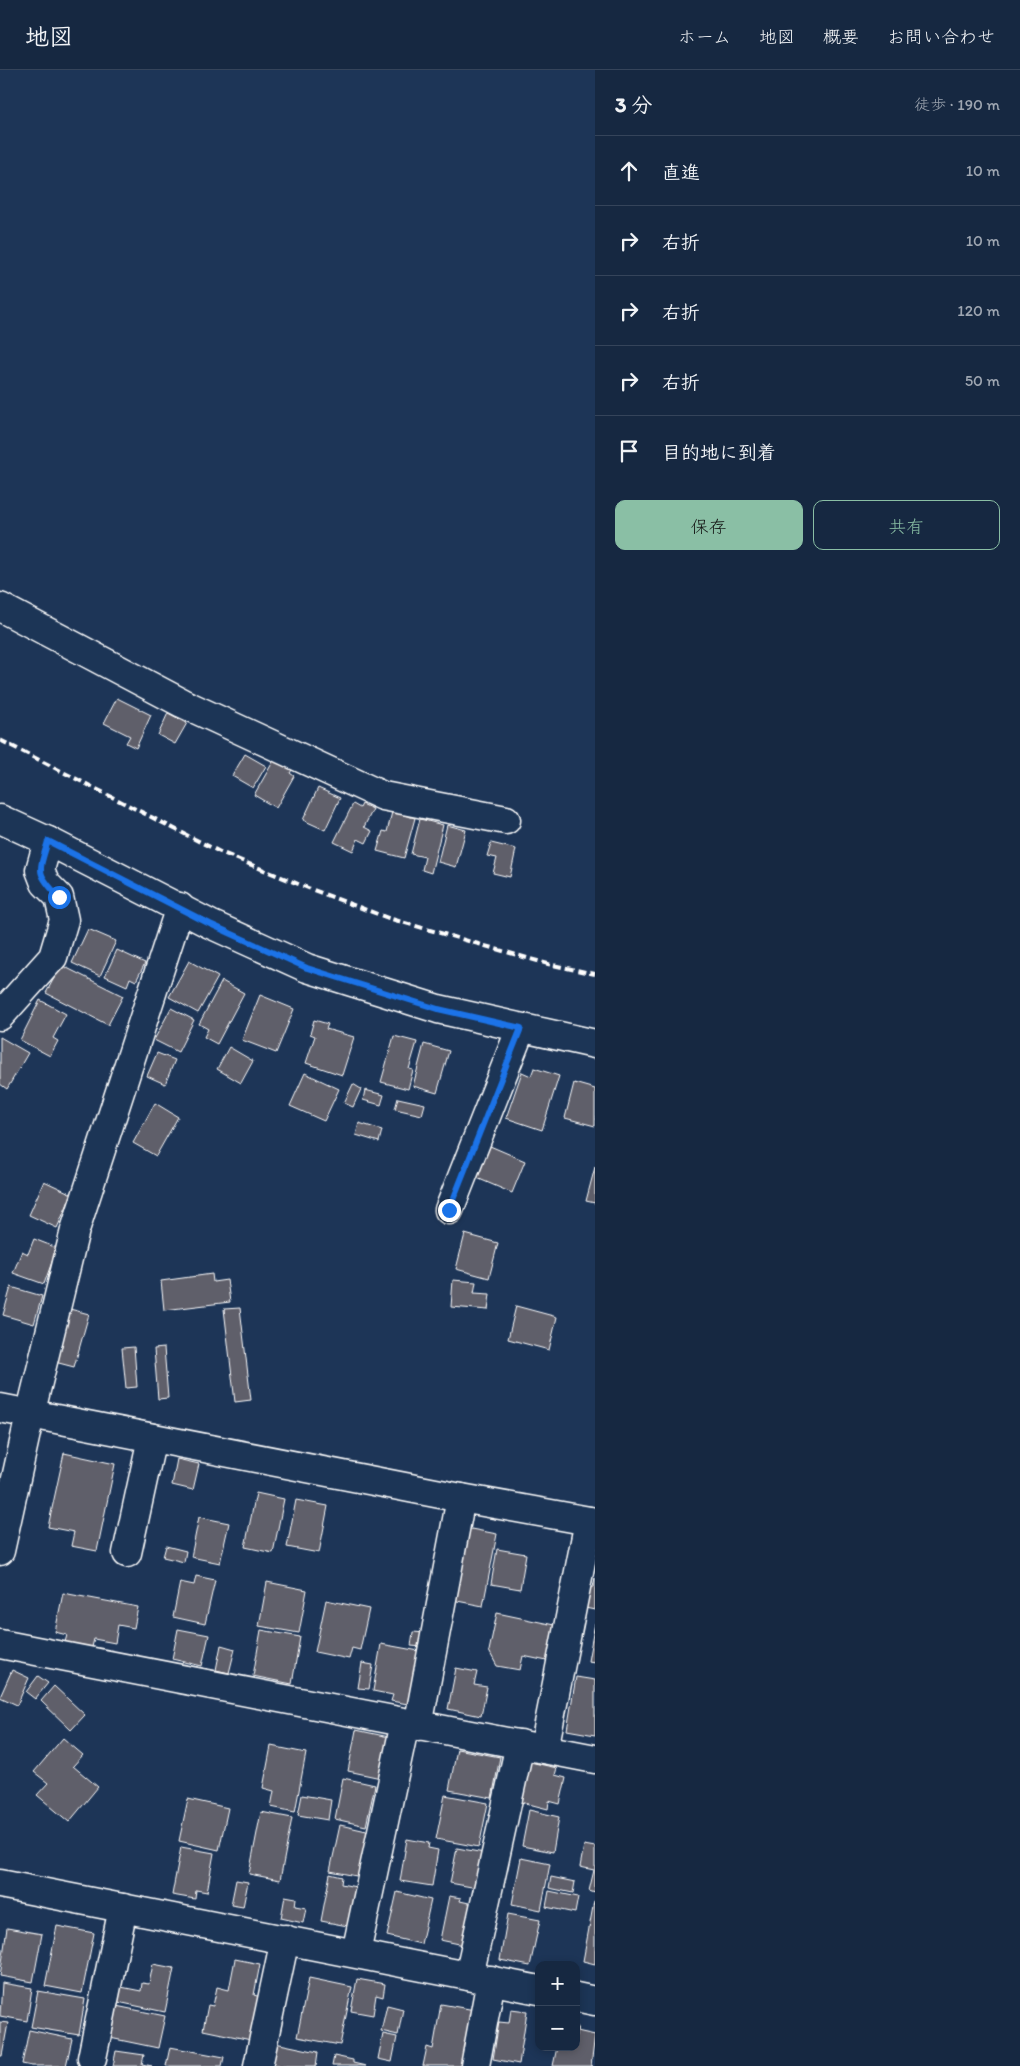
<!DOCTYPE html>
<html lang="ja">
<meta charset="utf-8">
<style>
:root{--surface:#162841;--page:#23344c;--text:#f1f3f6;--muted:#9ea6b1;--line:#35445a;--accent:#8abfa5}
body{margin:0;font-family:Itim,"Klee One",sans-serif;background:var(--page);color:var(--text)}
.controls{position:absolute;right:15px;bottom:15px;display:grid;overflow:hidden;border-radius:10px;box-shadow:0 2px 8px #0003}
.controls button{width:45px;height:45px;display:grid;place-items:center;padding:0;border:0;border-bottom:1px solid var(--line);background:var(--surface);color:var(--text);font:25px sans-serif}
.stop{position:absolute;width:15px;height:15px;margin:-11px;border:4px solid #1a73e8;border-radius:50%;background:#fff}
.stop.end{background:#1a73e8;border-color:#fff;box-shadow:0 1px 5px #0008}
.list{margin:0;padding:0;list-style:none}
h2{display:flex;justify-content:space-between;align-items:center;height:65px;margin:0;padding:0 20px;font-size:21px}
h2 small{font-size:16px;font-weight:400;color:var(--muted)}
.list li{display:grid;grid-template-columns:32px 1fr auto;gap:15px;align-items:center;box-sizing:border-box;height:70px;padding:0 20px;border-top:1px solid var(--line)}
.list b{display:block;font-size:19px;white-space:nowrap}
.list em{font-size:16px;font-style:normal;color:var(--muted)}
.actions{display:flex;gap:10px;padding:15px 20px}
.actions a{flex:1;padding:11px 0;border:1px solid var(--accent);border-radius:10px;text-align:center;font-size:18px;color:var(--accent)}
.actions .main{background:var(--accent);color:#111}
.icon{flex:none;width:28px;height:28px;fill:none;stroke:currentColor;stroke-width:2;stroke-linecap:round;stroke-linejoin:round}
.map{position:relative;flex:none;width:595px;height:1996px;overflow:hidden}
header{display:flex;align-items:center;gap:30px;box-sizing:border-box;height:70px;padding:0 25px;background:var(--surface);border-bottom:1px solid var(--line)}
header strong{font-size:24px}
nav{display:flex;gap:28px;margin-inline-start:auto;font-size:18px}
main{display:flex}
aside{flex:1;background:var(--surface)}
.map>svg:first-child{display:block}
.building{fill:#5f5e6a;stroke:#fff}
.lines{fill:none;stroke-linecap:round;stroke-linejoin:round}
.minor-casing{stroke:#fff;stroke-width:31}
.minor{stroke:#1d3557;stroke-width:28}
.rail{stroke:#fff;stroke-width:4;stroke-dasharray:8 4;stroke-linecap:butt}
.route{stroke:#1a73e8;stroke-width:6}
</style>
<header>
<strong>地図</strong>
<nav><a>ホーム</a><a>地図</a><a>概要</a><a>お問い合わせ</a></nav>
</header>
<main>
<div class="map">
<svg width="595" height="1996" viewBox="0 0 595 1996">
<rect width="100%" height="100%" fill="#1d3557"/>
<filter id="ink" filterUnits="userSpaceOnUse"><feTurbulence type="fractalNoise" baseFrequency=".02" numOctaves="2"/><feDisplacementMap in="SourceGraphic" scale="10" xChannelSelector="R" yChannelSelector="G"/><feConvolveMatrix kernelMatrix="1 2 1 2 8 2 1 2 1" color-interpolation-filters="sRGB"/></filter>
<g filter="url(#ink)">
<!-- building -->
<g class="building">
<path d="M117 628 151 645 136 678 126 673 130 666 104 653Z"/>
<path d="M168 643 187 653 175 674 158 665Z"/>
<path d="M245 684 266 696 253 718 232 706Z"/>
<path d="M274 690 292 700 290 703 294 706 276 738 254 725Z"/>
<path d="M318 718 340 728 325 760 303 750Z"/>
<path d="M353 734 360 738 362 734 373 739 364 757 372 761 366 773 358 769 353 781 334 772Z"/>
<path d="M392 742 415 748 404 788 377 781 383 761 387 762Z"/>
<path d="M420 749 443 755 431 803 422 800 425 787 411 784Z"/>
<path d="M447 755 466 760 456 797 438 792Z"/>
<path d="M491 773 516 779 510 807 493 803 497 788 487 786Z"/>
<path d="M88 859 116 871 100 906 72 893Z"/>
<path d="M117 880 145 893 136 911 130 908 127 916 105 906Z"/>
<path d="M189 891 218 907 198 943 169 927Z"/>
<path d="M61 895 123 926 108 955 46 923Z"/>
<path d="M222 911 244 923 217 974 204 967 208 959 199 954Z"/>
<path d="M260 925 294 939 276 983 242 970Z"/>
<path d="M40 930 66 944 53 968 58 971 50 986 20 970Z"/>
<path d="M171 938 194 950 178 982 154 970Z"/>
<path d="M314 950 328 954 326 959 354 967 342 1005 306 993 315 966 310 964Z"/>
<path d="M394 966 417 972 409 999 413 1000 408 1019 381 1012Z"/>
<path d="M0 967 28 983 7 1019 0 1014Z"/>
<path d="M424 974 449 981 437 1023 413 1016Z"/>
<path d="M229 977 253 991 241 1013 217 999Z"/>
<path d="M157 983 175 990 165 1014 147 1006Z"/>
<path d="M534 998 559 1006 542 1060 506 1048 522 1002 531 1006Z"/>
<path d="M305 1003 339 1019 324 1051 290 1036Z"/>
<path d="M574 1013 595 1019V1056L565 1048Z"/>
<path d="M353 1014 361 1019 353 1037 344 1033Z"/>
<path d="M365 1020 384 1025 381 1035 363 1030Z"/>
<path d="M398 1028 425 1034 422 1045 395 1039Z"/>
<path d="M155 1033 178 1047 156 1086 133 1073Z"/>
<path d="M359 1053 382 1060 379 1072 356 1065Z"/>
<path d="M490 1076 525 1091 512 1123 477 1108Z"/>
<path d="M595 1097V1133L586 1131Z"/>
<path d="M44 1111 72 1124 57 1158 29 1145Z"/>
<path d="M465 1164 498 1173 489 1208 456 1199Z"/>
<path d="M34 1169 57 1178 44 1214 13 1203 22 1181 28 1184Z"/>
<path d="M212 1204 213 1212 227 1210 230 1232 164 1240 161 1211Z"/>
<path d="M453 1210 476 1212 474 1223 490 1224 488 1240 451 1237Z"/>
<path d="M11 1217 42 1226 34 1254 3 1245Z"/>
<path d="M516 1236 557 1247 549 1280 508 1269Z"/>
<path d="M66 1238 89 1244 74 1297 51 1291Z"/>
<path d="M240 1238 251 1330 235 1332 224 1239Z"/>
<path d="M134 1277 137 1317 126 1318 122 1278Z"/>
<path d="M164 1278 168 1328 158 1329 154 1279Z"/>
<path d="M64 1383 115 1394 97 1481 71 1476 74 1462 48 1457Z"/>
<path d="M177 1389 199 1394 193 1420 172 1415Z"/>
<path d="M256 1423 284 1429 273 1483 245 1477Z"/>
<path d="M296 1430 328 1436 319 1483 287 1477Z"/>
<path d="M199 1447 229 1453 220 1493 191 1487Z"/>
<path d="M466 1458 497 1464 483 1536 452 1530Z"/>
<path d="M166 1476 186 1481 184 1492 163 1487Z"/>
<path d="M497 1479 526 1484 520 1519 491 1514Z"/>
<path d="M196 1506 215 1510 205 1554 173 1547 180 1512 194 1515Z"/>
<path d="M595 1508V1540L585 1538 589 1517H593Z"/>
<path d="M267 1512 307 1520 299 1563 259 1556Z"/>
<path d="M63 1523 138 1537 134 1558 118 1555 115 1573 94 1569 92 1577 65 1572 67 1565 55 1562Z"/>
<path d="M326 1530 369 1539 360 1580 352 1578 349 1589 315 1582Z"/>
<path d="M497 1543 554 1555 547 1591 523 1586 520 1600 497 1596 489 1581Z"/>
<path d="M595 1553V1592L588 1591Z"/>
<path d="M178 1559 209 1565 202 1596 172 1589Z"/>
<path d="M261 1560 300 1567 292 1614 253 1606Z"/>
<path d="M413 1562 425 1563 423 1577 411 1576Z"/>
<path d="M381 1574 419 1581 408 1634 391 1631 393 1625 373 1621Z"/>
<path d="M221 1575 235 1579 229 1603 216 1600Z"/>
<path d="M362 1593 373 1595 369 1619 358 1618Z"/>
<path d="M456 1598 477 1602 474 1615 487 1617 481 1646 448 1639Z"/>
<path d="M12 1600 29 1608 17 1635 0 1627Z"/>
<path d="M38 1606 48 1613 35 1629 26 1622Z"/>
<path d="M576 1607 595 1610V1665L567 1660Z"/>
<path d="M54 1616 85 1645 71 1660 41 1631Z"/>
<path d="M356 1660 389 1667 381 1708 348 1701Z"/>
<path d="M63 1668 83 1685 73 1696 98 1717 69 1752 37 1725 48 1713 34 1702Z"/>
<path d="M271 1676 306 1683 295 1742 271 1737 274 1721 263 1718Z"/>
<path d="M457 1679 500 1687 492 1728 449 1720Z"/>
<path d="M530 1692 557 1698 555 1705 566 1708 560 1734 549 1731 548 1739 521 1732Z"/>
<path d="M343 1708 375 1715 366 1756 335 1749Z"/>
<path d="M302 1725 331 1730 328 1750 298 1745Z"/>
<path d="M445 1725 488 1733 479 1777 436 1769Z"/>
<path d="M188 1729 228 1738 219 1780 179 1771Z"/>
<path d="M529 1740 559 1747 553 1782 522 1776Z"/>
<path d="M261 1742 292 1748 280 1810 249 1804Z"/>
<path d="M340 1755 371 1762 362 1807 330 1801Z"/>
<path d="M407 1769 429 1773 428 1778 438 1780 432 1816 400 1811Z"/>
<path d="M584 1775 595 1777V1823L589 1821 594 1800 580 1797Z"/>
<path d="M181 1777 214 1783 207 1822 196 1820 195 1829 172 1825Z"/>
<path d="M457 1778 484 1783 477 1818 450 1813Z"/>
<path d="M521 1788 550 1794 541 1840 512 1834Z"/>
<path d="M330 1804 342 1807 341 1814 361 1818 353 1857 321 1851Z"/>
<path d="M551 1807 575 1812 573 1823 549 1818Z"/>
<path d="M236 1810 248 1812 243 1837 231 1835Z"/>
<path d="M549 1821 578 1827 575 1843 546 1837Z"/>
<path d="M397 1822 431 1830 421 1874 387 1866Z"/>
<path d="M285 1826 296 1828 295 1836 306 1838 303 1853 281 1848Z"/>
<path d="M449 1826 461 1828 460 1831 478 1835 469 1876 440 1870Z"/>
<path d="M594 1831H595V1894L583 1891Z"/>
<path d="M508 1844 540 1850 530 1896 500 1890Z"/>
<path d="M57 1856 94 1863 82 1923 45 1916Z"/>
<path d="M7 1858 42 1864 33 1912 0 1906Z"/>
<path d="M235 1889 260 1894 254 1925 260 1927 251 1970 203 1960 208 1935 213 1936 217 1917 229 1920Z"/>
<path d="M153 1894 174 1898 165 1942 118 1932 121 1917 141 1921 142 1913 149 1914Z"/>
<path d="M309 1908 352 1917 340 1975 297 1967Z"/>
<path d="M357 1909 385 1914 383 1927 376 1925 373 1945 351 1941Z"/>
<path d="M2 1913 32 1918 27 1951 0 1946Z"/>
<path d="M38 1921 85 1929 79 1965 31 1957Z"/>
<path d="M441 1934 475 1940 465 1996H423L427 1977 433 1979Z"/>
<path d="M387 1935 403 1939 398 1965 381 1961Z"/>
<path d="M116 1936 165 1946 158 1978 110 1968Z"/>
<path d="M511 1939 527 1941 519 1994 493 1989 499 1952 509 1953Z"/>
<path d="M0 1952 8 1953 2 1986H0Z"/>
<path d="M576 1956 578 1957 577 1961 595 1965 591 1996H593H553L557 1977H576Z"/>
<path d="M29 1960 72 1969 66 1996H32L22 1994Z"/>
<path d="M383 1964 397 1967 392 1992 378 1989Z"/>
<path d="M275 1973 318 1982 316 1996H271Z"/>
<path d="M170 1977 224 1987 222 1996H166Z"/>
<path d="M116 1981 144 1985 142 1994 152 1996H113Z"/>
<path d="M334 1986 353 1990V1993L366 1996H332Z"/>
</g>
<g class="lines">
<!-- minor casing -->
<g class="minor-casing">
<g id="minor">
<path d="M0 537 182 633 383 726 506 750"/>
<path d="M0 749 48 771 210 854 307 898 438 939 595 974"/>
<path d="M0 946 53 887 64 850 59 827 45 813 40 800 48 771"/>
<path d="M449 1140 521 958"/>
<path d="M0 1338 461 1428 595 1452"/>
<path d="M0 1481 30 1345 75 1160 180 837"/>
<path d="M127 1483 152 1368"/>
<path d="M0 1574 595 1689"/>
<path d="M418 1656 461 1428"/>
<path d="M544 1679 589 1451"/>
<path d="M0 1814 539 1920"/>
<path d="M356 1883 405 1653"/>
<path d="M469 1906 520 1674"/>
<path d="M576 1927 595 1931"/>
<path d="M92 1988 123 1838"/>
<path d="M258 1996 285 1869"/>
<path d="M475 1996 491 1910"/>
</g>
</g>
<!-- minor -->
<use href="#minor" class="minor"/>
<!-- rail -->
<path class="rail" d="M0 670 220 782 308 818 388 848 548 894 595 904"/>
</g>
</g>
<g class="lines" filter="url(#ink)">
<!-- route -->
<path class="route" d="M59 827C35 802 39 802 48 771L210 854 307 898 438 939 521 958 449 1140"/>
</g>
</svg>
<div class="controls">
<button>+</button>
<button>−</button>
</div>
<div class="stop" style="left:59px;top:827px"></div>
<div class="stop end" style="left:449px;top:1140px"></div>
</div>
<aside>
<h2>3 分<small>徒歩 · 190 m</small></h2>
<ul class="list">
<li><svg class="icon" aria-label="ahead" viewBox="0 0 24 24"><path d="M12 20V5M6 11l6-6 6 6"/></svg><div><b>直進</b></div><em>10 m</em></li>
<li><svg class="icon" aria-label="right" viewBox="0 0 24 24"><path d="M7 20v-9h11M14 6l5 5-5 5"/></svg><div><b>右折</b></div><em>10 m</em></li>
<li><svg class="icon" aria-label="right" viewBox="0 0 24 24"><path d="M7 20v-9h11M14 6l5 5-5 5"/></svg><div><b>右折</b></div><em>120 m</em></li>
<li><svg class="icon" aria-label="right" viewBox="0 0 24 24"><path d="M7 20v-9h11M14 6l5 5-5 5"/></svg><div><b>右折</b></div><em>50 m</em></li>
<li><svg class="icon" aria-label="arrive" viewBox="0 0 24 24"><path d="M6 21V4h12l-3 4 3 4H6"/></svg><div><b>目的地に到着</b></div></li>
</ul>
<div class="actions"><a class="main">保存</a><a>共有</a></div>
</aside>
</main>
